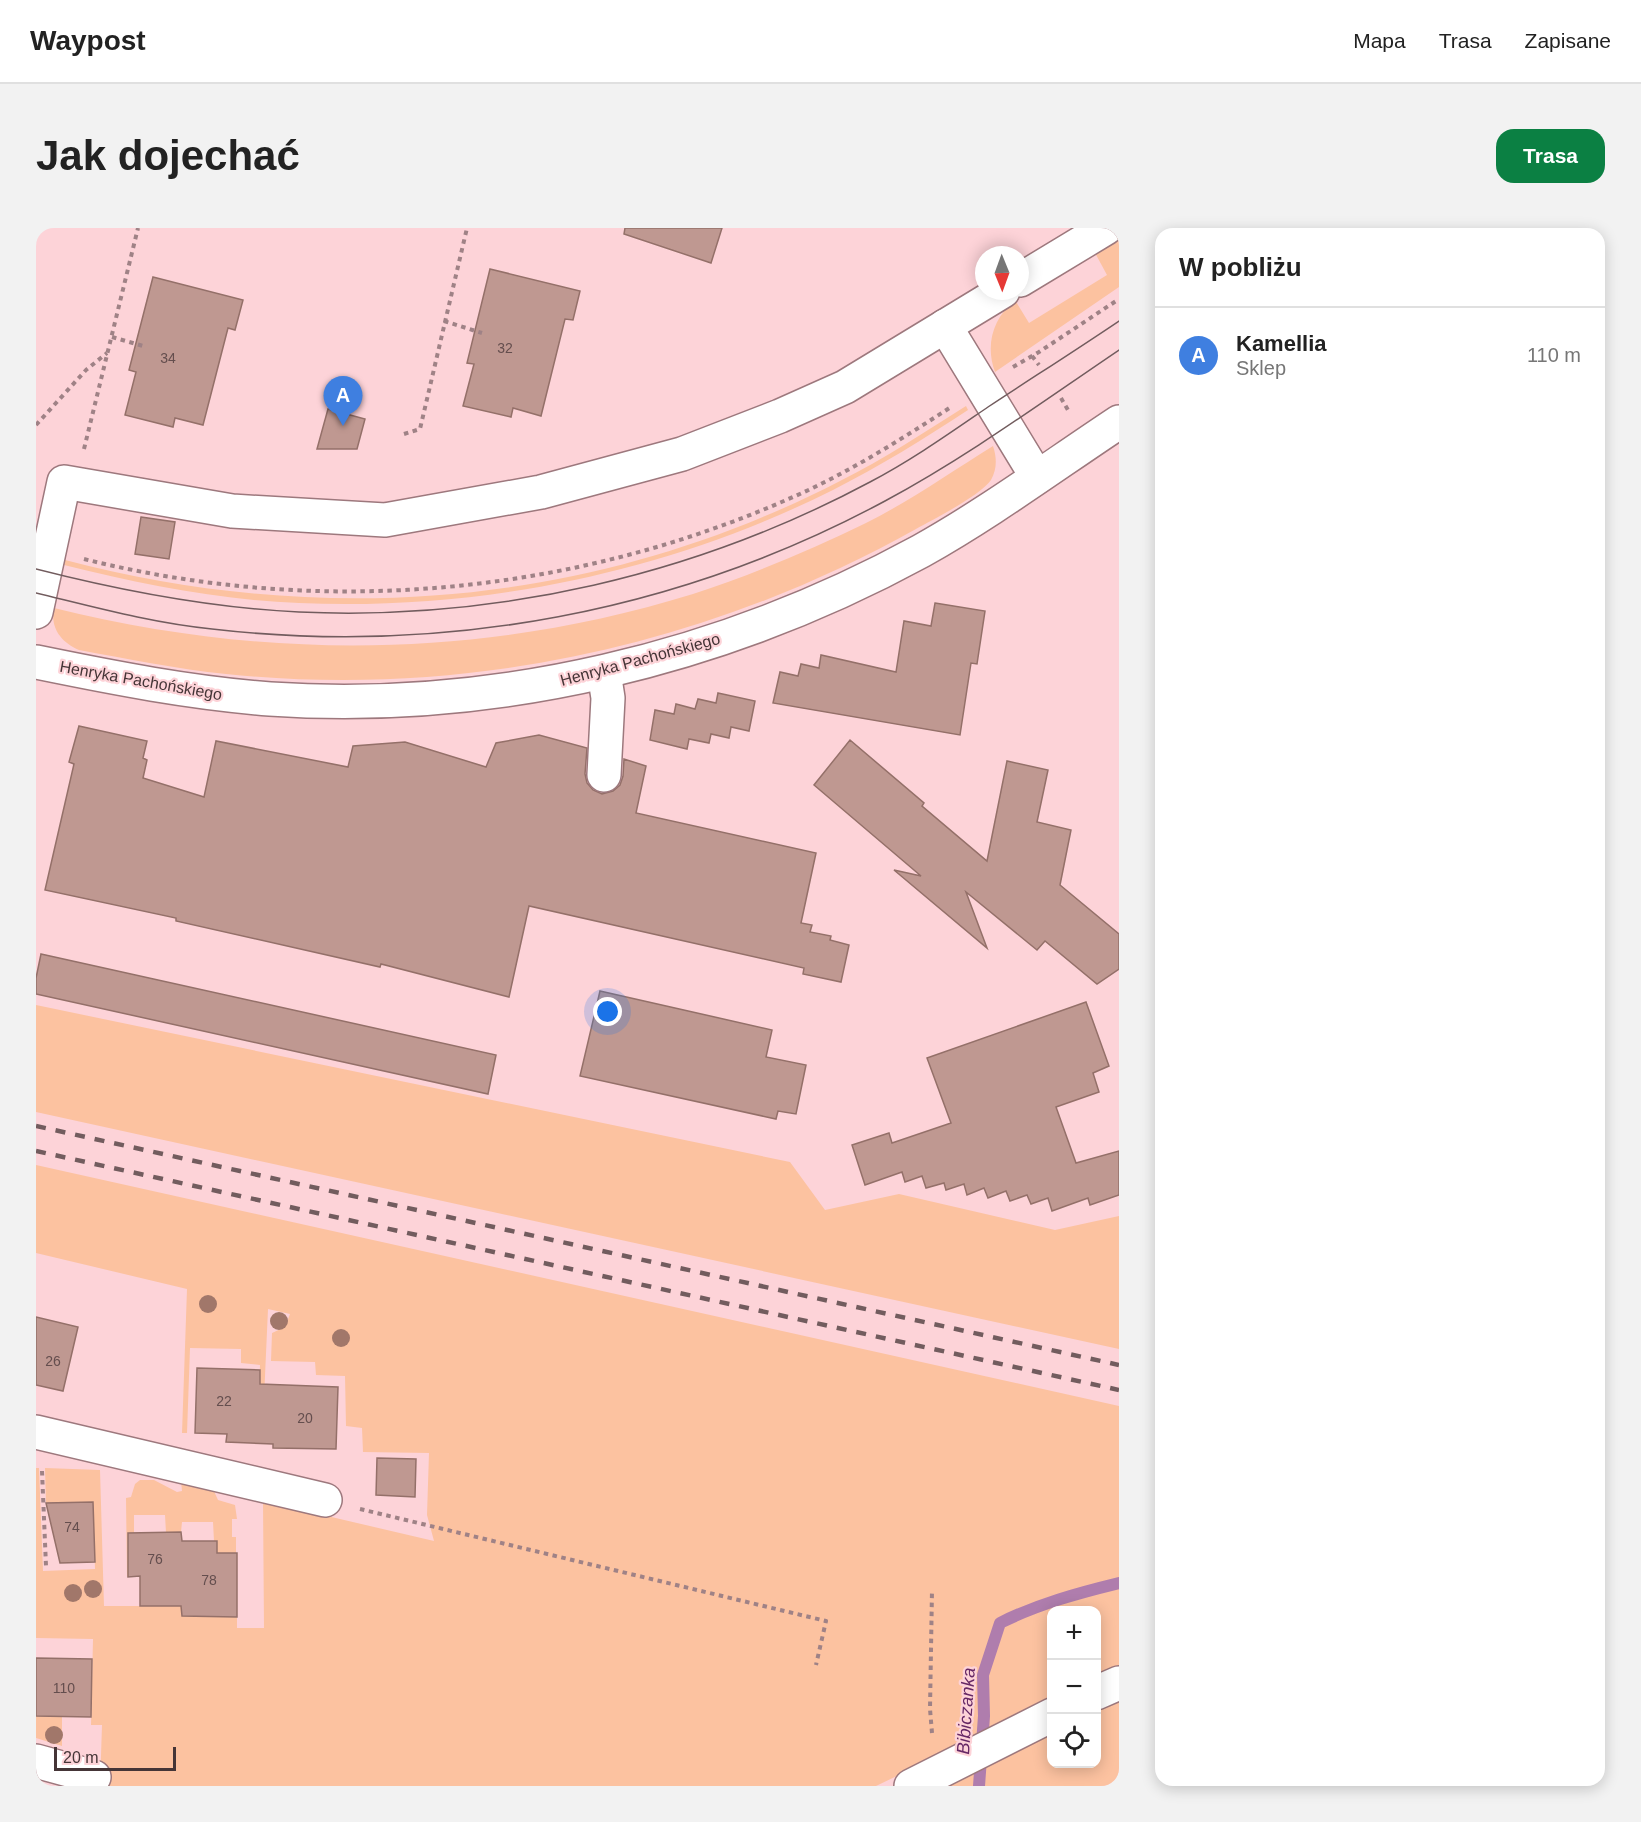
<!DOCTYPE html>
<html lang="pl">
<meta charset="utf-8">
<style>
:root{--surface:#fff;--page:#f2f2f2;--text:#222;--muted:#767676;--line:#e0e0e0;--accent:#0b8043}
body{margin:0;font-family:Helvetica,sans-serif;background:var(--page);color:var(--text)}
.controls{position:absolute;right:18px;bottom:18px;display:grid;overflow:hidden;border-radius:12px;box-shadow:0 3px 15px #0003}
.controls button{width:54px;height:54px;display:grid;place-items:center;padding:0;border:0;border-bottom:2px solid var(--line);background:var(--surface);color:var(--text);font:30px sans-serif}
.compass{position:absolute;left:939px;top:18px;width:54px;height:54px;border-radius:50%;background:var(--surface);box-shadow:0 3px 15px #0003;rotate:179deg}
.scale{position:absolute;left:18px;bottom:15px;width:122px;box-sizing:border-box;padding-left:6px;border:3px solid #453537;border-top:0;font-size:16px;line-height:21px;white-space:nowrap;color:#453537;-webkit-text-stroke:4px #fdd3d8;paint-order:stroke}
.you{position:absolute;left:572px;top:784px;width:21px;height:21px;margin:-15px;border:4px solid #fff;border-radius:50%;background:#1a73e8;box-shadow:0 0 0 9px #1a73e833}
.badge{display:grid;place-items:center;width:39px;height:39px;border-radius:50%;background:var(--accent);color:#fff;font-size:20px;font-weight:700}
.pin{position:absolute;translate:-50% -50px;filter:drop-shadow(0 2px 3px #0008)}
.pin::after{content:'';position:absolute;top:32px;width:21px;height:18px;background:inherit;clip-path:polygon(0 0,100% 0,50% 100%)}
.list{margin:0;padding:0;list-style:none}
h2{display:flex;justify-content:space-between;align-items:center;height:78px;margin:0;padding:0 24px;font-size:26px}
h2 small{font-size:20px;font-weight:400;color:var(--muted)}
.list li{display:grid;grid-template-columns:39px 1fr auto;gap:18px;align-items:center;box-sizing:border-box;height:96px;padding:0 24px;border-top:2px solid var(--line)}
.list b{display:block;font-size:22px;white-space:nowrap}
.list p{margin:0;font-size:20px;white-space:nowrap;color:var(--muted)}
.list em{font-size:20px;font-style:normal;color:var(--muted)}
.icon{flex:none;width:33px;height:33px;fill:none;stroke:currentColor;stroke-width:2;stroke-linecap:round;stroke-linejoin:round}
.map{position:relative;flex:none;width:1083px;height:1558px;overflow:hidden;border-radius:18px}
header{display:flex;align-items:center;gap:36px;box-sizing:border-box;height:84px;padding:0 30px;background:var(--surface);border-bottom:2px solid var(--line)}
header strong{font-size:28px}
nav{display:flex;gap:33px;margin-inline-start:auto;font-size:21px}
.intro{display:flex;align-items:center;justify-content:space-between;box-sizing:border-box;height:144px;padding:0 36px}
h1{margin:0;font-size:42px}
.button{padding:15px 27px;border-radius:18px;background:var(--accent);color:#fff;font-size:21px;font-weight:700}
main{display:flex;gap:36px;padding:0 36px}
aside{flex:1;background:var(--surface);border-radius:18px;box-shadow:0 3px 15px #0003}
.map>svg:first-child{display:block}
.green{fill:#fcc2a0}
.lines{fill:none;stroke-linecap:round;stroke-linejoin:round}
.stream{stroke:#af7dad;stroke-width:12}
.building{fill:#bf9891;stroke:#947069;stroke-width:1.5}
.minor-casing{stroke:#9d787d;stroke-width:36}
.path{stroke:#9f8286;stroke-width:4;stroke-dasharray:4.5 4.5;stroke-linecap:butt}
.minor{stroke:#fff;stroke-width:33}
.tram{stroke:#725c5e;stroke-width:1.5}
.rail{stroke:#725c5e;stroke-width:4.5;stroke-dasharray:10 10;stroke-linecap:butt}
.tree{fill:#a1776a}
.labels{text-anchor:middle;stroke-width:4.5;stroke-linejoin:round;paint-order:stroke}
.number-label{font-size:14px;fill:#644e4e}
.street-label{font-size:16px;fill:#453537;stroke:#fdd3d8}
.water-label{font-size:18px;font-style:italic;fill:#662865;stroke:#fdd3d8}
</style>
<header>
<strong>Waypost</strong>
<nav><a>Mapa</a><a>Trasa</a><a>Zapisane</a></nav>
</header>
<div class="intro"><h1>Jak dojechać</h1><a class="button">Trasa</a></div>
<main>
<div class="map">
<svg width="1083" height="1558" viewBox="0 0 1083 1558">
<rect width="100%" height="100%" fill="#fdd3d8"/>
<!-- green -->
<g class="green">
<path d="M1083 8V59L959 144C949 117 957 90 979 72L993 95 1071 47 1058 23Z"/>
<path d="M930 178 932 182C888 211 844 238 797 262 633 344 446 383 263 375 183 372 105 356 28 337L29 332C291 401 562 378 804 253 848 231 889 204 930 178Z"/>
<path d="M957 218C961 230 961 241 955 252 945 267 898 291 880 301 671 418 430 471 190 446 141 441 92 431 43 422 25 414 14 400 18 380 231 433 447 431 657 366 716 347 774 322 830 295 874 273 915 244 957 218Z"/>
<path d="M0 777 754 934 789 982 863 966 1019 1002 1083 988V1121L0 884Z"/>
<path d="M0 937 1083 1178V1441L1061 1452 1060 1382H1016L1015 1474 840 1558H64L66 1497H55L57 1411 0 1410V1240H3L7 1343 59 1341 57 1274 10 1275 9 1240 64 1242 68 1378H145L146 1388 201 1389V1400H228L227 1273 398 1313 391 1287 393 1225 327 1224 326 1200 310 1198 309 1148 280 1147 279 1134 235 1133 236 1105 249 1099 254 1086 232 1081 226 1215H221L224 1137 205 1135V1121L154 1120 151 1205H146L151 1061 0 1025Z"/>
<path d="M104 1252H118L141 1264 146 1263 145 1253 177 1261 182 1272 199 1277 201 1291H196V1309H200V1325H181V1314L178 1313 177 1294H146L145 1304 130 1305 129 1287H98V1305L92 1306V1349H91L90 1270 95 1269 99 1256Z"/>
<path d="M1083 1465V1558H904L1015 1497 1016 1536H1060L1061 1475Z"/>
<path d="M0 1488H26V1518L0 1510Z"/>
</g>
<g class="lines">
<!-- stream -->
<path class="stream" d="M943 1558 948 1488 947 1447 964 1395C1002 1376 1042 1365 1083 1355"/>
</g>
<!-- building -->
<g class="building">
<path d="M589 0H686L675 35 588 6Z"/>
<path d="M454 41 544 63 537 92 529 91 505 188 477 180 475 189 427 178 438 136 431 135Z"/>
<path d="M117 49 207 72 199 102 192 100 167 197 139 190 137 199 89 187 100 144 93 142Z"/>
<path d="M292 181 329 191 321 221H281Z"/>
<path d="M105 289 139 294 133 331 99 326Z"/>
<path d="M899 375 949 383 941 436 935 435 924 507 737 475 744 444 762 448 765 436 783 440 785 427 860 444 868 393 895 398Z"/>
<path d="M682 465 719 473 713 503 695 499 693 510 675 506 673 515 653 511 651 521 614 512 619 482 638 486 640 476 659 481 662 471 680 475Z"/>
<path d="M43 498 111 513 107 530 111 532 107 550 168 569 180 513 312 539 317 518 369 514 450 539 460 515 503 507 551 520 549 546 551 555 557 562 566 566 577 563 584 557 587 548 588 531 610 538 600 585 780 625 765 695 776 697 774 704 795 708 794 712 813 717 805 754 767 746 768 740 493 678 473 769 345 736 344 739 140 693V690L9 662 38 536 33 534Z"/>
<path d="M814 512 888 575 886 578 951 633 971 533 1012 542 1001 594 1035 602 1024 657 1083 706V741L1061 756 1009 713 1001 722 930 664 951 720 858 642 885 648 778 557Z"/>
<path d="M5 726 460 827 452 866 0 766V750Z"/>
<path d="M564 763 736 802 730 829 770 837 760 886 742 883 740 891 544 848Z"/>
<path d="M1050 774 1073 838 1057 845 1063 864 1020 879 1040 935 1083 923V967L1054 977 1052 970 1016 983 1012 970 995 976 991 967 974 973 970 963 952 970 948 960 931 967 928 956 910 962 908 955 890 960 886 948 869 954 866 944 829 957 816 917 853 905 856 915 915 895 891 830Z"/>
<path d="M0 1089 42 1099 27 1163 0 1157Z"/>
<path d="M161 1140 224 1142V1156L302 1159 300 1221 237 1220V1216L190 1214 191 1206 159 1205Z"/>
<path d="M341 1230 380 1231 379 1269 340 1267Z"/>
<path d="M57 1274 59 1334 24 1335 10 1275Z"/>
<path d="M145 1304 146 1313H181V1325H201V1389L146 1388 145 1378H104V1348L92 1349V1305Z"/>
<path d="M0 1430 56 1431 55 1489 0 1488Z"/>
</g>
<g class="lines">
<!-- minor casing -->
<g class="minor-casing">
<g id="minor">
<path d="M984 52 1070 0"/>
<path d="M909 98 1001 249"/>
<path d="M0 384 28 254 196 283 349 292 505 264 646 226 744 188 809 159 967 63"/>
<path d="M0 434C78 450 155 465 234 471 459 486 687 431 885 323 953 285 1018 237 1083 194"/>
<path d="M568 547 572 470 568 444"/>
<path d="M0 1204 289 1272"/>
<path d="M1060 1465 1083 1455"/>
<path d="M0 1533 58 1549"/>
<path d="M875 1558 1016 1487"/>
</g>
</g>
<!-- path -->
<g class="path">
<path d="M408 93 446 105"/>
<path d="M76 109 107 118"/>
<path d="M996 128 1003 137"/>
<path d="M977 139 1003 124 1083 71"/>
<path d="M1025 170 1032 182"/>
<path d="M0 197 50 142 71 125"/>
<path d="M368 206 384 201 431 0"/>
<path d="M48 221 102 0"/>
<path d="M48 331C284 390 534 368 757 269 812 245 864 212 915 179"/>
<path d="M6 1243 10 1338"/>
<path d="M324 1281 790 1393 780 1437"/>
<path d="M896 1505 894 1481 896 1362"/>
</g>
<!-- minor -->
<use href="#minor" class="minor"/>
<!-- tram -->
<g class="tram">
<path d="M0 341C86 363 175 380 263 384 461 393 660 347 834 254 876 232 914 205 952 179 996 150 1040 122 1083 93"/>
<path d="M0 365C58 379 116 395 176 401 408 428 643 384 849 273 931 229 1006 174 1083 122"/>
</g>
<!-- rail -->
<g class="rail">
<path d="M0 898 1083 1137"/>
<path d="M0 923 1083 1162"/>
</g>
</g>
<!-- trees -->
<g class="tree">
<circle cx="172" cy="1076" r="9"/>
<circle cx="243" cy="1093" r="9"/>
<circle cx="305" cy="1110" r="9"/>
<circle cx="57" cy="1361" r="9"/>
<circle cx="37" cy="1365" r="9"/>
<circle cx="18" cy="1507" r="9"/>
</g>
<g class="labels">
<!-- number labels -->
<g class="number-label">
<text x="469" y="125">32</text>
<text x="132" y="135">34</text>
<text x="17" y="1138">26</text>
<text x="188" y="1178">22</text>
<text x="269" y="1195">20</text>
<text x="36" y="1304">74</text>
<text x="119" y="1336">76</text>
<text x="173" y="1357">78</text>
<text x="28" y="1465">110</text>
</g>
<!-- street labels -->
<g class="street-label">
<text transform="translate(604 431) rotate(-15)" y="6">Henryka Pachońskiego</text>
<text transform="translate(105 452) rotate(10)" y="6">Henryka Pachońskiego</text>
</g>
<!-- water labels -->
<g class="water-label">
<text transform="translate(930 1483) rotate(-86)" y="6">Bibiczanka</text>
</g>
</g>
</svg>
<div class="controls">
<button>+</button>
<button>−</button>
<button><svg class="icon" aria-label="locate" viewBox="0 0 24 24"><circle cx="12" cy="12" r="6"/><path d="M12 2v4M12 18v4M2 12h4M18 12h4"/></svg></button>
</div>
<svg class="compass" viewBox="-18 -18 36 36"><path d="M0-13l5 13h-10z" fill="#e53935"/><path d="M0 13l5-13h-10z" fill="#767676"/></svg>
<div class="scale">20 m</div>
<div class="you"></div>
<div class="pin badge" style="left:307px;top:198px;background:#3f7fe0">A</div>
</div>
<aside>
<h2>W pobliżu<small></small></h2>
<ul class="list">
<li><span class="badge" style="background:#3f7fe0">A</span><div><b>Kamellia</b><p>Sklep</p></div><em>110 m</em></li>
</ul>
</aside>
</main>
